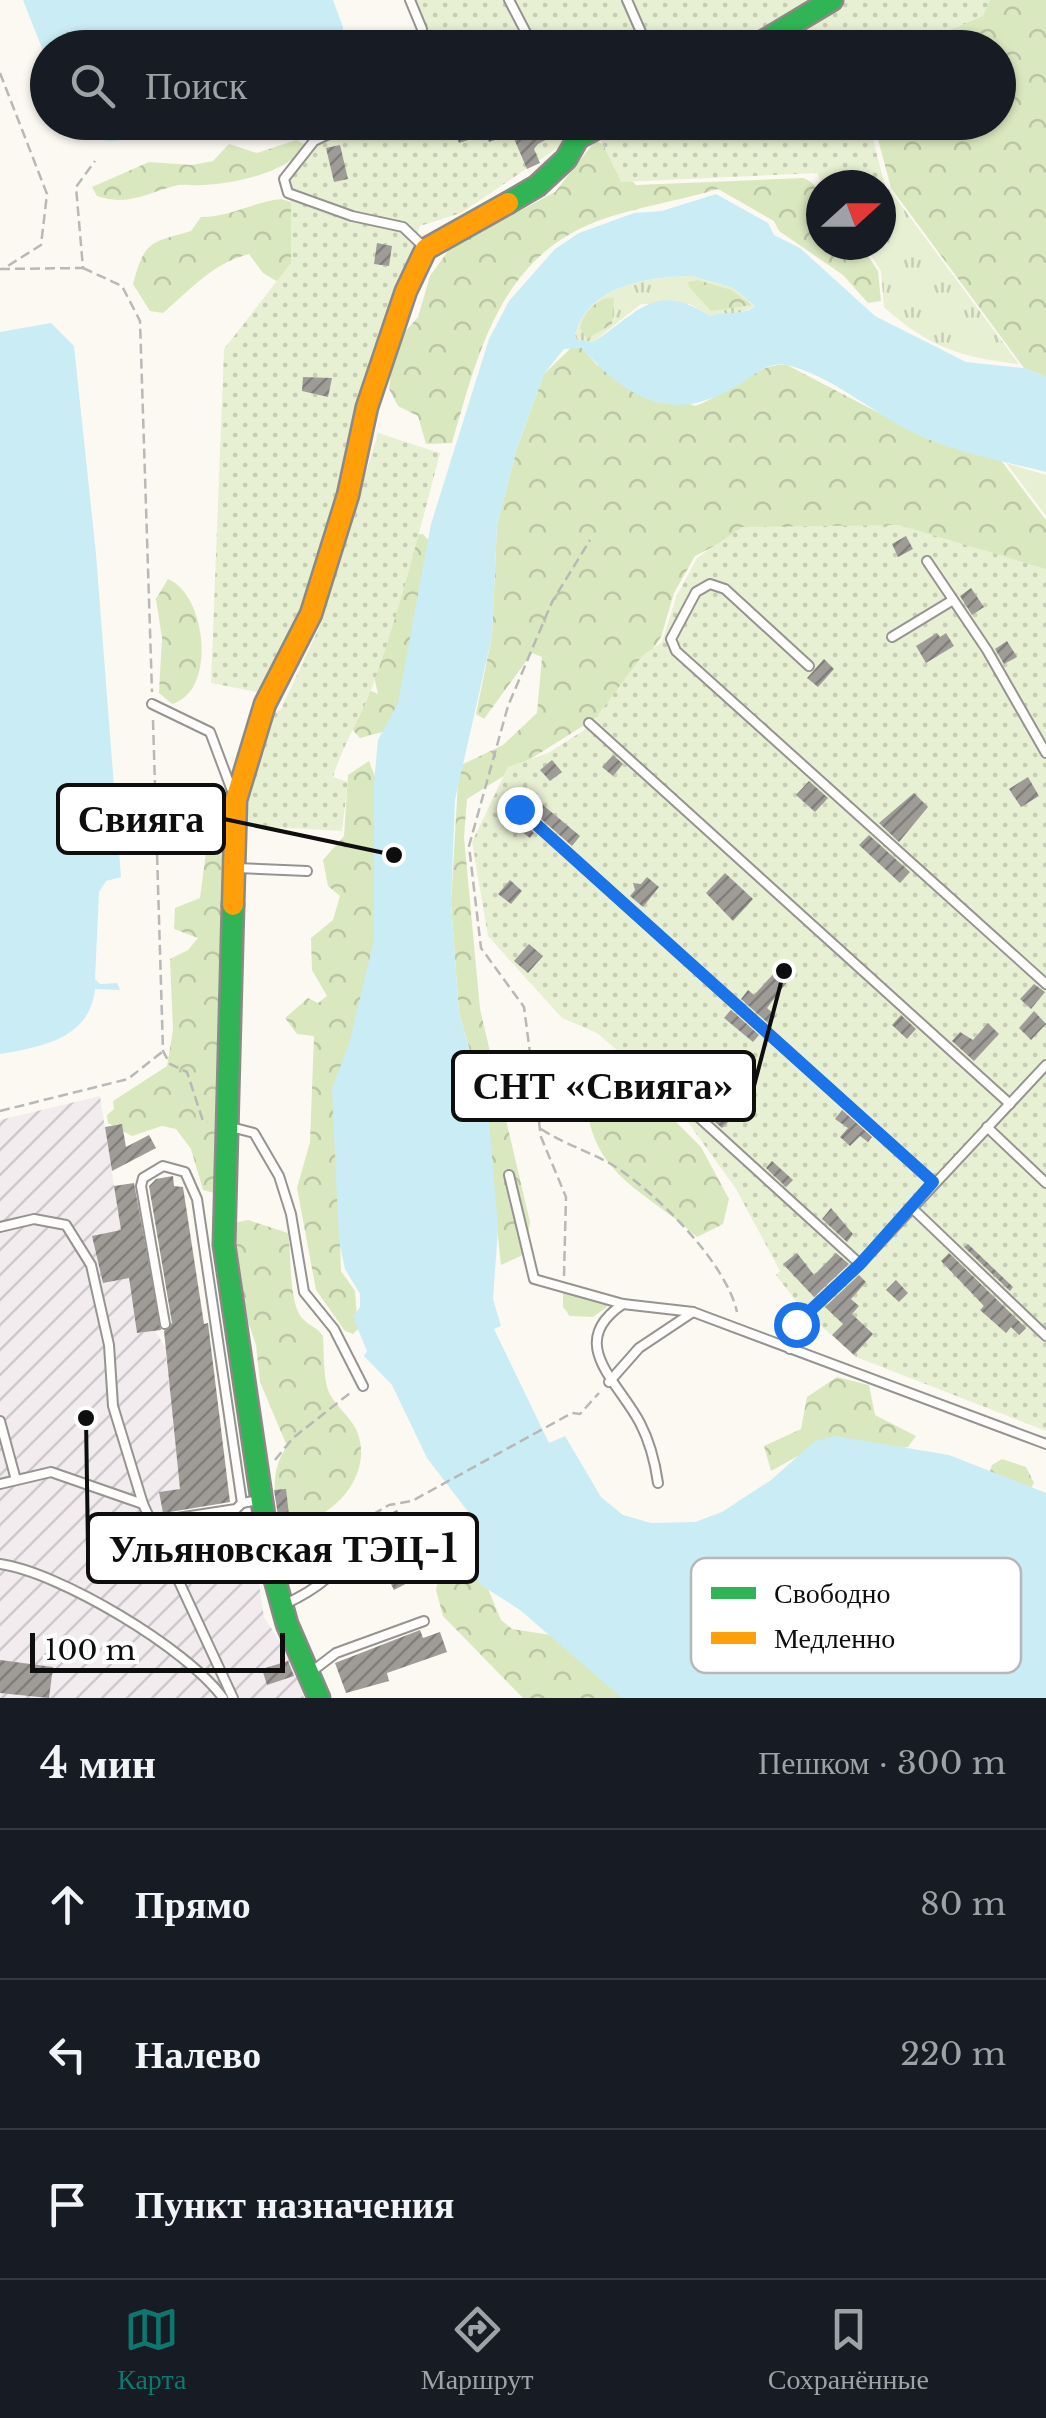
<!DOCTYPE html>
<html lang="ru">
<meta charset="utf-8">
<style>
:root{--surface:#171b24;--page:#242831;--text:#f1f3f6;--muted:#9ea1a6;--line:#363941;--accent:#0f766e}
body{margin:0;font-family:"Libre Baskerville",serif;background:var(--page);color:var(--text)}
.compass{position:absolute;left:806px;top:170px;width:90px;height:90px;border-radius:50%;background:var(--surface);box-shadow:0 2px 8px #0004;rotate:69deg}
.scale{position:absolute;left:30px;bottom:25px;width:255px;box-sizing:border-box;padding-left:10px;border:5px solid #0e0e0e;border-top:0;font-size:28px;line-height:35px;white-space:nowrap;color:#0e0e0e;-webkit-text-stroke:8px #fff;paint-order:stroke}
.stop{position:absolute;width:30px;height:30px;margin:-22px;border:8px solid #1a73e8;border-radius:50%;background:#fff}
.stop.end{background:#1a73e8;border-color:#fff;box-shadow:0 2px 10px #0008}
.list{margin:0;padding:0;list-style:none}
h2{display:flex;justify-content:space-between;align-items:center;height:130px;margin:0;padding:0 40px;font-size:42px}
h2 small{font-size:32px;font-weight:400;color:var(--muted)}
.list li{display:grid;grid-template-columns:65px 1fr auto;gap:30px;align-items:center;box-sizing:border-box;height:150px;padding:0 40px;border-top:2px solid var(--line)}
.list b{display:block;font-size:38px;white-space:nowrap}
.list em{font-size:32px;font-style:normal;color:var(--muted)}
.icon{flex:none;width:55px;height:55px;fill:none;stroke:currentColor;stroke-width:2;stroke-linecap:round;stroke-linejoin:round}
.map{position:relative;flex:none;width:1046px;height:1698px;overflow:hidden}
.search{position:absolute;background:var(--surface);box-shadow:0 2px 8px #0004;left:30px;right:30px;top:30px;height:110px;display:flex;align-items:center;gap:25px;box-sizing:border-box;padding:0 35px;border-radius:55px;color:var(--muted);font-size:38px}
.sheet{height:580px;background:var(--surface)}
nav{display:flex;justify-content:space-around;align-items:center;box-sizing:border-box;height:140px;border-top:2px solid var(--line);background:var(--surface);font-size:28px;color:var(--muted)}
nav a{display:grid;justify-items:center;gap:5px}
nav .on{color:var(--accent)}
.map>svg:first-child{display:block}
.industrial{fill:url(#industrial-furrows)}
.grass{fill:url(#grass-tufts)}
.forest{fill:url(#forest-crowns)}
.garden{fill:url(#garden-dots)}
.water{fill:#caecf5;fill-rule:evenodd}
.building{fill:url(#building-hatch)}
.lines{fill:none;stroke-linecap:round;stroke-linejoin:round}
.lane-casing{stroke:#959491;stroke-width:12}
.fast-casing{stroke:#8c8a87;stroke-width:25}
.slow-casing{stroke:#8c8a87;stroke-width:25}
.path{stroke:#b8b8b6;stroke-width:2.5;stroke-dasharray:10 5;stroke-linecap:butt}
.lane{stroke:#fffefd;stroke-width:8}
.fast{stroke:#30b455;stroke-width:20}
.slow{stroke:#ff9f0a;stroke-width:20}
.route{stroke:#1a73e8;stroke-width:12}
.key{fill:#fff;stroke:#b7b7b7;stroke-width:2.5}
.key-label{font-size:28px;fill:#0e0e0e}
.leader{fill:none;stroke:#0e0e0e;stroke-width:4}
.callout-dot{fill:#0e0e0e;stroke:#fff;stroke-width:4}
.callout{fill:#fff;stroke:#0e0e0e;stroke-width:4}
.callout-label{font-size:38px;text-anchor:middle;font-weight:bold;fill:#0e0e0e}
</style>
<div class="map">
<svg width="1046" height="1698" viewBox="0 0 1046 1698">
<defs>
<pattern id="industrial-furrows" width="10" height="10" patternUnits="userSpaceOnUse" patternTransform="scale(2.5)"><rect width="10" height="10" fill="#f2ecef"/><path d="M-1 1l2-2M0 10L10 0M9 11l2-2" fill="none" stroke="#cec9cc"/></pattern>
<pattern id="grass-tufts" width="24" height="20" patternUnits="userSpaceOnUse" patternTransform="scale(2.5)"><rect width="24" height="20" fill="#e8f0d3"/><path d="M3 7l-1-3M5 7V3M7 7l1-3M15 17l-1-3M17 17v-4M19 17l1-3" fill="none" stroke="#c6cdb4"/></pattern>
<pattern id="forest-crowns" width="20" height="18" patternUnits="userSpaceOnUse" patternTransform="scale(2.5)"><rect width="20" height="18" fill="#dae8c0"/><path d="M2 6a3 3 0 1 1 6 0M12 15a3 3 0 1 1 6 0" fill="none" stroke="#bac6a4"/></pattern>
<pattern id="garden-dots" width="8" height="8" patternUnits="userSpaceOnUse" patternTransform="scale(2.5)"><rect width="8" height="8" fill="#e8f0d3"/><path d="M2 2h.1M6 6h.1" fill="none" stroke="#c6cdb4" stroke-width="1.8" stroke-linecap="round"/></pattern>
<pattern id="building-hatch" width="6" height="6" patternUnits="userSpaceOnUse" patternTransform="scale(2.5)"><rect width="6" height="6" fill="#9f9c98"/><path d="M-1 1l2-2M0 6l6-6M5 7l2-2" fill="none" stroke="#807e7a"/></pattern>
</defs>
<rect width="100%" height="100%" fill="#fcf9f2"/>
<!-- industrial -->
<path class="industrial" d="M100 1096 137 1333 155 1331 165 1347 180 1489 160 1492 167 1542 251 1533 264 1617 291 1659 304 1698H0V1120Z"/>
<!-- grass -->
<g class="grass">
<path d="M889 189 1019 364C962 358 928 347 884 307L881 271 864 245H881V190Z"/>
<path d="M692 276 733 288 755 306 740 313 710 316 690 304H641L593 342 577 340 575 335C589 286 647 277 692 276Z"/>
<path d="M1006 463 1046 475V516Z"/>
</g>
<!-- forest -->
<g class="forest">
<path d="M983 0H1046V377L1024 368 891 188 875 128V123L998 122V48L895 47Z"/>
<path d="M296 140 307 145C288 173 233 184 202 185 195 186 185 184 178 185 148 192 130 207 97 196L92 187 149 162 192 165 213 161 229 144 257 153Z"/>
<path d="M595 141 611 147 619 166 636 185 803 178C830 187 821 221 821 245H861L878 271 881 301 868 303 843 275 779 231 774 221 718 189C670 204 614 209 570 234 494 278 475 365 452 443L426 444 418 416 398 406 389 389 392 365 404 333 418 317 430 276 450 248 555 192Z"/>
<path d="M281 199 305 206 318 217 283 285 263 273 249 254C213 263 191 289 163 313L150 311 133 284C145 240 150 243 191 231L201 217C230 217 249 203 281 199Z"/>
<path d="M697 280 732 290 752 305 711 311 689 287 688 282Z"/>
<path d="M614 298 612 324 587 339 580 328C582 313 599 296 614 298Z"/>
<path d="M572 347 582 348 597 365 695 406C725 396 756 362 787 365L925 437 1000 459 1046 520V572L744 531 695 556 674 593 661 637 613 707 467 799 464 837 480 1009 530 1222 525 1254 501 1265 483 1096 459 1013 451 902 459 766 503 745 537 713 542 657 532 653 484 719 476 714 492 636 497 525 517 448 544 374Z"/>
<path d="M423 534 444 558 398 728 360 738 338 714 356 684 378 694 370 659 395 537Z"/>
<path d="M168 579C207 595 217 692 172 704L159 693 162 638 156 599Z"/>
<path d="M369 761 387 809 382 919 338 1187 341 1271 355 1291 358 1329 353 1334 345 1331 316 1290 297 1188 310 1142 314 1036 297 1034 285 1018 308 998 318 1003 327 996 312 970 311 938 333 920 340 896 328 886 323 860 344 836 348 775Z"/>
<path d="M212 792 232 819 214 1193 203 1190 191 1149 176 1129 162 1126 132 1136 108 1123 107 1115 114 1109 113 1101 167 1066 173 1030 170 959 188 950 198 938 174 929 175 908 200 898 206 852 186 824 190 800Z"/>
<path d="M606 1094 671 1117 701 1147 729 1199 723 1224 697 1237C649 1193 595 1177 587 1108Z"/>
<path d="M248 1220 288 1233C292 1257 288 1306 304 1320 311 1327 317 1327 323 1336 324 1352 323 1375 328 1390 333 1404 349 1415 356 1429 371 1462 351 1497 322 1514 307 1523 296 1530 279 1522 274 1495 270 1470 287 1446L260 1382 256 1345 237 1289 231 1246 234 1223Z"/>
<path d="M576 1286 601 1295 607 1307 593 1317 570 1316 563 1307V1293Z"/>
<path d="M837 1377 869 1385 875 1415 916 1436 908 1447 860 1454 807 1451 771 1471 764 1446 801 1429 807 1397Z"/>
<path d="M1002 1459 1026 1467 1034 1483 1031 1488 987 1480 992 1465Z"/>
<path d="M441 1513 460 1522 501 1620 512 1629 557 1636 636 1698H523L443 1616 436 1590 443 1558 429 1528Z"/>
</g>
<!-- garden -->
<g class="garden">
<path d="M414 0H990L983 16 909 48 426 47 425 26Z"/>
<path d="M362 122 874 123 872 135 885 186 823 185 817 173 621 182 593 124 461 213 420 226 391 330 355 413 347 469 312 583 262 693 211 683 224 349 291 263V180L299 165 319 144Z"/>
<path d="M378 433 440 453C420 530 400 610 373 685 361 718 343 744 333 777L348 782 342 831 247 826 249 790 272 715 281 709 319 628Z"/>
<path d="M899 525 1046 569V1431L856 1357 803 1310 776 1275 780 1271 736 1189 667 1093 597 1033 562 1018 488 936 472 842 508 767 548 753 589 727 642 656 662 642 677 595 697 558 742 527Z"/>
</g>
<!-- water -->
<g class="water">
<path d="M23 0H333L343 27V44L48 48 47 61Z"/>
<path d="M75 123H172C140 135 102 156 75 123Z"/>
<path d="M716 194 768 223 774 235 800 248 875 316 966 362 1024 368 1046 377V472C1002 461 948 451 908 430 868 409 831 376 787 365 771 361 758 372 746 380 678 426 632 404 582 348L564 349 544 374 517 448 497 525 492 636 455 800 451 902 459 1013 489 1120 498 1229 493 1299 501 1326 494 1329 549 1443 565 1436 601 1497 623 1515 651 1523 695 1522 722 1512 771 1480 815 1441 835 1436 949 1455 1046 1493V1698H622L520 1610 481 1585 466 1557 473 1527 469 1513 427 1458 392 1385 364 1356 367 1351 353 1317 360 1307V1294L345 1269 339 1241 332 1088 349 1044 374 940V782L378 740 398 703 431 524 489 339 509 301 555 249 579 233 634 213 662 211ZM692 276 733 288 755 306C743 316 725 311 710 316 654 280 639 313 593 342L577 340 575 335C589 285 648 277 692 276Z"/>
<path d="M51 323 74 346 96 554 121 877 106 881 99 892 95 979 100 984 117 983 120 990 95 989C90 1039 41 1047 0 1054V332Z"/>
</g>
<!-- building -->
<g class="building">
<path d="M451 122H578L538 144 534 149 540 163 527 169 512 134 489 142 486 134 459 143Z"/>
<path d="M340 145 348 179 334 182 326 148Z"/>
<path d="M377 243 392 246 389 266 374 264Z"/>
<path d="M303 377 332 378 328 397 302 391Z"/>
<path d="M906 536 913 549 898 557 892 544Z"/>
<path d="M971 588 984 607 972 615 960 596Z"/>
<path d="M937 633 940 637 946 633 954 646 926 663 916 646Z"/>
<path d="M1007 641 1017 657 1004 664 995 649Z"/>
<path d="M824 659 834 669 818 687 807 678Z"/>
<path d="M613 755 623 764 613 776 602 767Z"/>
<path d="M552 760 562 772 550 781 540 770Z"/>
<path d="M1028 777 1039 796 1021 807 1009 789Z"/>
<path d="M809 781 828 798 815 812 796 795Z"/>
<path d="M914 793 928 807 899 842 879 823Z"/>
<path d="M531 795 580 836 572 846 524 804Z"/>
<path d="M516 816 534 833 530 838 510 823Z"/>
<path d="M869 835 910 872 900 883 859 845Z"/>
<path d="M725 873 753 899 733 921 706 893Z"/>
<path d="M647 877 659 887 643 907 630 896 635 890 633 883 641 884Z"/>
<path d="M510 880 522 891 511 904 498 894Z"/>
<path d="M529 944 543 956 528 973 514 961Z"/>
<path d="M778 969 790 978 767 1008 776 1016 769 1024 741 999 748 990 754 995Z"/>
<path d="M1034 984 1045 992 1031 1009 1020 999Z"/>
<path d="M731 1010 759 1035 753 1042 724 1018Z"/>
<path d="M1034 1011 1046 1024 1031 1040 1019 1028Z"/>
<path d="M901 1015 916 1029 907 1039 892 1025Z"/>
<path d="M988 1023 999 1034 974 1061 952 1041 960 1032 973 1040Z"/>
<path d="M701 1091 732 1118 722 1128 691 1102Z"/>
<path d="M842 1110 872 1137 868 1142 860 1136 850 1146 840 1137 848 1128 835 1119Z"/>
<path d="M122 1124 126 1147 149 1135 156 1148 112 1171 105 1127Z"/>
<path d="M772 1161 793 1180 786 1187 766 1168Z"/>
<path d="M173 1176 174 1186 183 1187 204 1324 208 1323 230 1502 170 1512 164 1518 159 1492 180 1489 164 1331 172 1323 149 1186 156 1179Z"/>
<path d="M134 1183 161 1330 137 1333 129 1278 103 1283 92 1236 121 1230 114 1186Z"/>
<path d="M831 1208 853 1234 847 1242 822 1219Z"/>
<path d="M968 1244 1013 1287 1010 1291 964 1247Z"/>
<path d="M797 1253 814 1275 836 1253 849 1264 814 1297 783 1264Z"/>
<path d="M949 1253 1026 1328 1019 1335 1011 1327 1006 1333 980 1310 984 1306 941 1261Z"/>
<path d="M859 1275 866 1282 851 1299 859 1306 852 1314 873 1334 854 1355 832 1335 843 1324 825 1307Z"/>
<path d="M896 1280 908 1293 899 1302 886 1290Z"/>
<path d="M286 1489 291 1532 281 1533 274 1490Z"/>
<path d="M397 1510 419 1553 452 1536 461 1555 394 1590 387 1576 401 1569 375 1521Z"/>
<path d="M420 1630 423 1638 440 1632 447 1652 387 1673 389 1681 346 1693 335 1663Z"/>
<path d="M0 1660 53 1667 49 1698 0 1693Z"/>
<path d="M288 1661 294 1676 267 1685 262 1669Z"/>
</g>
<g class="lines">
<!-- lane casing -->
<g class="lane-casing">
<g id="lane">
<path d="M410 0 422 29V48"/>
<path d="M509 0 534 48"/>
<path d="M627 0 648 48"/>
<path d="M354 122 314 141 284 179 288 193 352 216 403 227 426 249"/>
<path d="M927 561 987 650 1046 753"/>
<path d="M892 637 953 600"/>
<path d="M809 666 725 589 710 584 696 592 671 639 676 651 1046 984"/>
<path d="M152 704 210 732 234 796"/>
<path d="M589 723 1010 1104"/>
<path d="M519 809 933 1182"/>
<path d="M236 868 307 871"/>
<path d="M693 1112 860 1264"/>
<path d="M231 1127 254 1133 279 1176 291 1214 304 1292 334 1329 363 1386"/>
<path d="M987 1127 1046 1183"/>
<path d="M509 1175 534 1279 623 1304 693 1312 1046 1444"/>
<path d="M911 1207 1046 1336"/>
<path d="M0 1227 34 1219 66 1225 91 1265 109 1345 113 1406 143 1504 233 1698"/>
<path d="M623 1304C565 1343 618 1381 640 1423 650 1442 655 1462 658 1483"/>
<path d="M165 1324 141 1186 143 1178 163 1166 185 1172 197 1199 242 1503 259 1500"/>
<path d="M790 1349 796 1324 860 1264 1046 1065"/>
<path d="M609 1382 639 1348 693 1312"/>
<path d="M0 1421 16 1480"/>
<path d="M0 1484 51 1472 143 1504"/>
<path d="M171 1519 236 1509 242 1503"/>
<path d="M0 1564C59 1572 188 1649 223 1698"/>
<path d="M285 1604C318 1589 338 1572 358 1541L351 1529"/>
<path d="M311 1672 336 1653 424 1621"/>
</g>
</g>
<!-- fast casing -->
<g class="fast-casing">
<g id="fast">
<path d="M752 48 832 0"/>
<path d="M508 203 537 186 566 159 578 138 608 122"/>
<path d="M233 905 224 1245 272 1569 287 1624 319 1698"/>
</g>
</g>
<!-- slow casing -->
<g class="slow-casing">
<path id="slow" d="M233 905 236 800 265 704 311 614 348 495 367 407 406 291 426 249 508 203"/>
</g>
<!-- path -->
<g class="path">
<path d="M0 73 47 194 41 245 3 269"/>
<path d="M83 268 122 286 140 321 152 692"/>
<path d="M0 269 83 268 76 187 95 161"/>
<path d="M153 720 163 1051 170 1064 187 1072 203 1121 207 1122"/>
<path d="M0 1111 128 1079 162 1052"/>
<path d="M541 1129C564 1144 588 1151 611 1164 655 1191 726 1262 737 1312"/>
<path d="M564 1276 566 1197 541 1137 524 1007 481 948 469 846 508 706 552 602 590 540"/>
<path d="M275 1460 293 1438 350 1393"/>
<path d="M360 1522 389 1505 412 1501 572 1413 580 1414 599 1393"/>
</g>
<!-- lane -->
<use href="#lane" class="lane"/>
<!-- fast -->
<use href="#fast" class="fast"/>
<!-- slow -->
<use href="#slow" class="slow"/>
</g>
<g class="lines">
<!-- route -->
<path class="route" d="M519 809 933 1182 860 1264 796 1324"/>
</g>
<!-- legend -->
<rect x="691" y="1558" width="330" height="115" rx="15" class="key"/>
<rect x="711" y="1587" width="45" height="12" fill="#30b455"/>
<rect x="711" y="1632" width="45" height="12" fill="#ff9f0a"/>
<g class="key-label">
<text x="774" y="1603">Свободно</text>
<text x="774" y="1648">Медленно</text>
</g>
<!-- callouts -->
<path class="leader" d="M394 855L224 819M784 971L754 1086M86 1418L88 1548"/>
<g class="callout-dot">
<circle cx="394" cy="855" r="10"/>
<circle cx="784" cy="971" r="10"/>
<circle cx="86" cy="1418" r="10"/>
</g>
<g class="callout">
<rect x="58" y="785" width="166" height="68" rx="10"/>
<rect x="453" y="1052" width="301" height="68" rx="10"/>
<rect x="88" y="1514" width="389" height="68" rx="10"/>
</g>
<g class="callout-label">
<text x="141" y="832">Свияга</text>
<text x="603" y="1099">СНТ «Свияга»</text>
<text x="283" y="1562">Ульяновская ТЭЦ-1</text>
</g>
</svg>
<svg class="compass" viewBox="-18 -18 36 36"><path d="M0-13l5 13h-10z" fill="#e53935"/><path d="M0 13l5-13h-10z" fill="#9ea1a6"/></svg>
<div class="scale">100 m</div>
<div class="stop" style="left:796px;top:1324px"></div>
<div class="stop end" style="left:519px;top:809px"></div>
<div class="search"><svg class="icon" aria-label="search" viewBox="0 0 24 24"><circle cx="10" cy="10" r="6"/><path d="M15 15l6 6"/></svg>Поиск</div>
</div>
<section class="sheet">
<h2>4 мин<small>Пешком · 300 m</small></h2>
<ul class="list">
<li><svg class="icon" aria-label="ahead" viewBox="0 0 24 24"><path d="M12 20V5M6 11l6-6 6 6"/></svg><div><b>Прямо</b></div><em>80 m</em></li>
<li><svg class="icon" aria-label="left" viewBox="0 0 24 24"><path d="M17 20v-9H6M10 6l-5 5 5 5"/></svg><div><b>Налево</b></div><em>220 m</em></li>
<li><svg class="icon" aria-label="arrive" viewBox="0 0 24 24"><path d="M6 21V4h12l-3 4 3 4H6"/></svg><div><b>Пункт назначения</b></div></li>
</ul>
</section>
<nav>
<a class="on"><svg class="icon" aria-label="map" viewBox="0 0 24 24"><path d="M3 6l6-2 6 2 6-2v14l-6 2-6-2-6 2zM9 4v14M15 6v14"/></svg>Карта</a>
<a><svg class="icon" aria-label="directions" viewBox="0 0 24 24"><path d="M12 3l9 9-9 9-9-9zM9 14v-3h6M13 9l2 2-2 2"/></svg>Маршрут</a>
<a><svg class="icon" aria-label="saved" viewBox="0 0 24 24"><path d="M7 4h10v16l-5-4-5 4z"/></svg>Сохранённые</a>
</nav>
